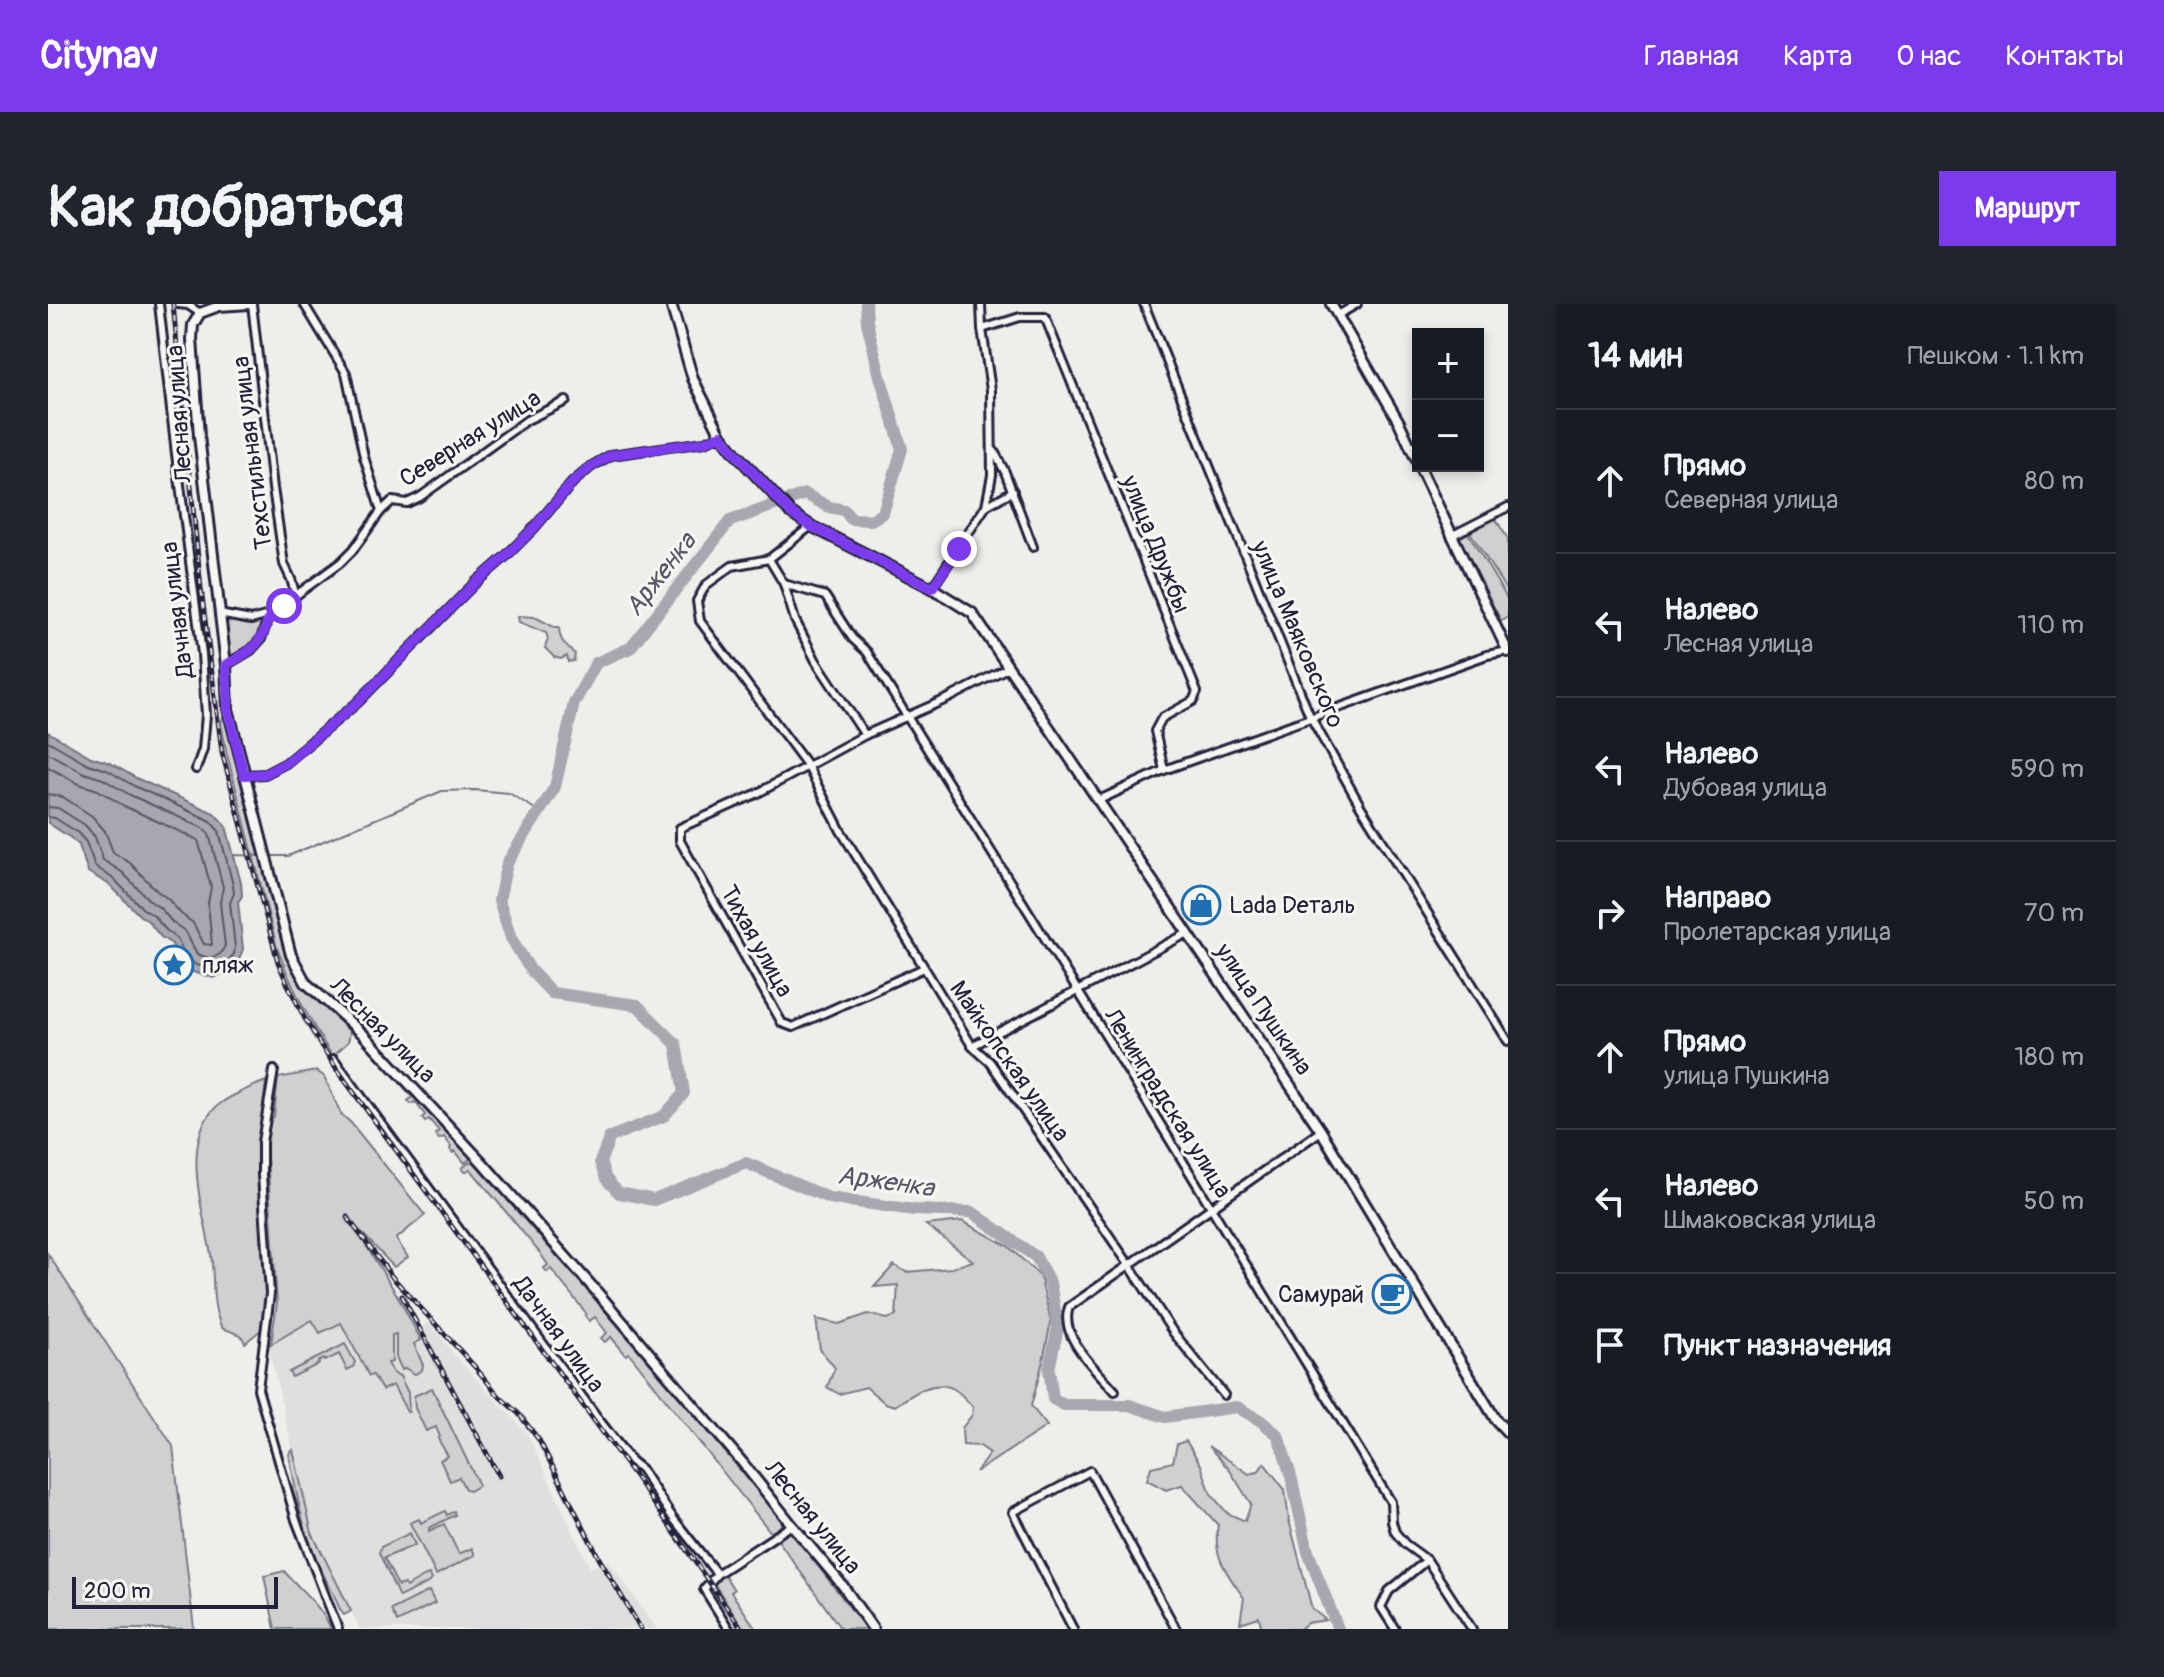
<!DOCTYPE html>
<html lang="ru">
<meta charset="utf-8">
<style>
:root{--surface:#171b24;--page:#20242c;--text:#f1f3f6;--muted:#9ea1a6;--line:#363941;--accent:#7c3aed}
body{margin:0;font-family:Pangolin,sans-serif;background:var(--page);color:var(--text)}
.controls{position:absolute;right:24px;top:24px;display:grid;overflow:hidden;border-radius:0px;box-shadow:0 4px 12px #0003}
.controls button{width:72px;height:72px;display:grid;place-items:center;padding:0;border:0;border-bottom:2px solid var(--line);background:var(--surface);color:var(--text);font:40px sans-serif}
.scale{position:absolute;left:24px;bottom:20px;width:206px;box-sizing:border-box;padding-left:8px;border:4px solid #22223b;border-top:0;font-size:22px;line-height:28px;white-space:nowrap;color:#22223b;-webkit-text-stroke:6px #f6f6f2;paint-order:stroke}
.stop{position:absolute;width:24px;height:24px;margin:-18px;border:6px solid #7c3aed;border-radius:50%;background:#fff}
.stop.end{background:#7c3aed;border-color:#fff;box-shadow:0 2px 8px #0008}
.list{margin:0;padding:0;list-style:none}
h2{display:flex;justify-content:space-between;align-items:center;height:104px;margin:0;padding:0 32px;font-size:34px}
h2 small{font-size:26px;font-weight:400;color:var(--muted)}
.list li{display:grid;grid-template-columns:52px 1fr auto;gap:24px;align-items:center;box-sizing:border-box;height:144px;padding:0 32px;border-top:2px solid var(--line)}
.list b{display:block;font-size:30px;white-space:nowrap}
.list p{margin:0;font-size:26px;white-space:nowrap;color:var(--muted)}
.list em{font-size:26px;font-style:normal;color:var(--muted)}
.icon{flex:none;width:44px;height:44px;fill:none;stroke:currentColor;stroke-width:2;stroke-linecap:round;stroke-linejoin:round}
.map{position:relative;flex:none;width:1460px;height:1325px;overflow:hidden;border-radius:0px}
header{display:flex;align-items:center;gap:48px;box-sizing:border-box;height:112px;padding:0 40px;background:var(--accent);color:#fff}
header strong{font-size:38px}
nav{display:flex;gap:44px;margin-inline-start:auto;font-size:28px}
.intro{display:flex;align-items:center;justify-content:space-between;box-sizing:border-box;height:192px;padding:0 48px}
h1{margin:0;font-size:56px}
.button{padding:20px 36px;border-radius:0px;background:var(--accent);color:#fff;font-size:28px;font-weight:700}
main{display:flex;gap:48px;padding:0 48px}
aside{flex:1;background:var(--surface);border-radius:0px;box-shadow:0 4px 12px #0003}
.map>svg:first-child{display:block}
.built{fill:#dfdfde}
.green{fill:#d0d0d1;stroke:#797986;stroke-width:2}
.water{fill:#a7a7af;stroke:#727281;stroke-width:2}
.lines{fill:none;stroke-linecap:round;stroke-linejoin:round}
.shore{stroke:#575769;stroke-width:2}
.stream{stroke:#727281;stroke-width:2}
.river{stroke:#a7a7af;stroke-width:12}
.street-casing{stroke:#22223b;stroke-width:12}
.secondary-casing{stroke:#22223b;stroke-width:14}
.street{stroke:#f6f6f2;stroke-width:6}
.secondary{stroke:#f6f6f2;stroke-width:8}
.rail-casing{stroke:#22223b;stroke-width:5}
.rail{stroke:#f6f6f2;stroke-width:2;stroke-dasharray:6;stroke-linecap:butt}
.route{stroke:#7c3aed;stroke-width:10}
.labels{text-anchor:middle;stroke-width:6;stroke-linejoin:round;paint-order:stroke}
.street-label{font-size:24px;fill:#22223b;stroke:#f6f6f2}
.poi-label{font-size:24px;fill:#22223b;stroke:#f6f6f2;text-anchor:start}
.water-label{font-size:26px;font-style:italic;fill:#575769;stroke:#f6f6f2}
</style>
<header>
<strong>Citynav</strong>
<nav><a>Главная</a><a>Карта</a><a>О нас</a><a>Контакты</a></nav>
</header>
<div class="intro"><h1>Как добраться</h1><a class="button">Маршрут</a></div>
<main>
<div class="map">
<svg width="1460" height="1325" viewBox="0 0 1460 1325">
<rect width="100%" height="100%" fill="#eeeeeb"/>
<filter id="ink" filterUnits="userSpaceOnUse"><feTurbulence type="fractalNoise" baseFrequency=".0125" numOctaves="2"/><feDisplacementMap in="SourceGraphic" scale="16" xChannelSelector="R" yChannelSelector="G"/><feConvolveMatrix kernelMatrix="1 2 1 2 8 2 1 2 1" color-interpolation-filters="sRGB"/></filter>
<g filter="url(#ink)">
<!-- built -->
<path class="built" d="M265 1016 368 1028 381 1018 410 1055 479 1129 542 1264 560 1256 609 1325H312L264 1229 220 1041Z"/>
<!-- green -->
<g class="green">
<path d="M1447 214 1460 235V289L1422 228Z"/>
<path d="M1420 229 1460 296V313L1453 317 1411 234Z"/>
<path d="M470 312 487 313 506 323H511C511 336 518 343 527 350L526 357 520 358 519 352 513 355 506 353 497 344 500 335 498 329 471 318Z"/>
<path d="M180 314 216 319C211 337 203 345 186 352L182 350 177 319Z"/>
<path d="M175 413 180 419 231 622 246 665 261 686 302 728 300 738 287 750H283C261 717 243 682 229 644L178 446 173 419Z"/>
<path d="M268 767 276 772 293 810 303 819 377 911 348 935 360 953 346 963 315 930 312 932 349 991 373 1036 366 1040 375 1061 374 1066 367 1070 357 1064 354 1066 348 1053V1030L344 1031V1058L340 1059 345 1069 352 1072 360 1089 361 1108H359L345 1081 334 1086 325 1071 321 1072 293 1019 272 1029 264 1016 223 1040 229 999 218 838 220 820 226 812 230 774Z"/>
<path d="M354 776 421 852 422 855 417 859 407 847 405 849 402 845 403 842 396 833 391 835 387 830 391 827 381 815 377 818 374 814 377 811 367 798 363 800 360 797 364 793 351 777Z"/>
<path d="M218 777 210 848 216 942 215 955 218 985 214 1025 197 1039 193 1031 174 1024C162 1000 167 976 163 951 156 908 129 831 173 799 186 790 203 783 218 777Z"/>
<path d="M422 858H426L592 1046 735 1217 731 1225 724 1230 581 1049 578 1051 563 1033 557 1038 553 1034 559 1029 547 1013 541 1017 537 1011 538 1009 503 965 499 968 496 964 500 961 492 949 425 868 422 865 417 868 414 864Z"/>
<path d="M914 917 960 942 992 972 1003 1017 995 1057 983 1102 999 1122 928 1168 942 1149 932 1142 915 1141 914 1124 924 1111 925 1103C919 1097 913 1089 906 1085 886 1074 863 1091 847 1102L837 1099 818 1083 791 1090 779 1083 787 1064 772 1045 768 1015 791 1020 820 1010 839 1015 848 1012 850 981 826 983 846 961 858 968 904 964 925 957 878 921Z"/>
<path d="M0 950 125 1142 146 1325H0Z"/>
<path d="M297 1040 307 1058 305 1063 299 1066 291 1050 277 1057 276 1055 270 1058 271 1060 244 1073 241 1068Z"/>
<path d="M384 1084 431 1181 421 1187 417 1185 411 1173 402 1177 392 1156 400 1152 390 1135 392 1133 388 1123 378 1127 367 1104 366 1092Z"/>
<path d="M1138 1137 1153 1161 1163 1190 1179 1209 1197 1217 1203 1200 1181 1165 1160 1142 1201 1170 1210 1168 1216 1159 1237 1186 1241 1216 1264 1305 1278 1316 1259 1319 1252 1325H1214L1211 1313 1192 1319 1196 1294C1179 1269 1164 1253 1170 1221L1134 1181 1118 1186 1099 1176 1103 1163 1125 1158 1129 1140Z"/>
<path d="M245 1146 264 1229 303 1307 296 1311C290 1305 289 1296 285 1289 277 1274 269 1259 263 1243 252 1213 247 1181 241 1150Z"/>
<path d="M397 1207 399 1211 406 1207 407 1211 381 1224V1227L396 1220 411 1250 424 1244 427 1251 388 1271 362 1219 371 1215 373 1219Z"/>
<path d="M740 1226 745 1229 818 1325H793L730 1236 676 1270 686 1286 683 1288 708 1325H696L665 1278Z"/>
<path d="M362 1229 367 1241 336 1254 350 1282 356 1280 358 1283 381 1270 384 1275 382 1278 351 1293 331 1249 333 1243Z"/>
<path d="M236 1267C253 1287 273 1301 283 1325H227L216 1272Z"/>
<path d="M381 1287 387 1299 349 1318 343 1306Z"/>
</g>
<!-- water -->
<path class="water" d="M0 428 43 453 62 459 90 475 166 509 178 522 193 579 194 592 190 598 195 645 189 660 182 666 166 674 145 668 132 659 124 640 113 633 100 617 91 611 62 581 40 568 31 541 23 534 0 519Z"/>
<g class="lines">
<!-- shore -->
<g class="shore">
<path d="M0 437 40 460 59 466 86 482 161 516 171 527 185 581 186 589 182 599 187 643 186 650 178 659 166 665 148 661 138 653 129 634 118 626 105 611 95 605 67 576 47 562 38 538 29 528 7 514 0 513"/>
<path d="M0 449 36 469 55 475 82 491 155 524 161 530 175 583 172 599 177 642 172 650 163 655 149 650 137 627 125 619 112 604 102 597 74 568 55 556 47 533 37 521 10 504 0 503"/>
<path d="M0 463 31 480 50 486 76 502 150 536 163 583 160 599 164 641 156 640 145 619 133 610 120 595 109 587 82 559 65 548 57 527 44 512 15 493 0 490"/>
</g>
<!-- stream -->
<g class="stream">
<path d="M186 551 215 552"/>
<path d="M222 552H240L394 487 427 486 461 489 492 508"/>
</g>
<!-- river -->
<path class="river" d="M818 0 819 18 832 72 854 145 835 209 823 216 803 215 796 206 781 203 757 190 682 217 582 344 548 359 526 399 507 483 459 559 451 596 463 634 483 667 504 689 589 701 628 740 636 789 616 812 562 833 552 858 558 875 571 889 606 896 698 859 781 894 866 906 924 908 988 953 1002 979 1010 1023 1001 1065 1005 1095 1016 1101H1081L1117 1113 1189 1103 1213 1117 1230 1131 1243 1172 1260 1248 1290 1325"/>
<!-- street casing -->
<g class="street-casing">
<g id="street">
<path d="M111 0 128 150 154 350 158 411 155 445 148 465"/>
<path d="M130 0 140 1 152 9"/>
<path d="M204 0 225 184 236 260 243 275 248 292"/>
<path d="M256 0 298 69 316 153 333 207"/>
<path d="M1096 0 1261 410 1313 503 1460 737"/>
<path d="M1290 11 1309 0"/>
<path d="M934 25 972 13H997L1149 388 1145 397 1114 414 1107 427 1116 466"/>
<path d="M946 147 957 168 985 243"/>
<path d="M938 202 965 187"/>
<path d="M763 222 721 255 736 280 747 316 768 357 817 431"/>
<path d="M1403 232 1460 203"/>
<path d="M721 255 684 262 658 281 649 297 652 317 759 461 793 527 924 742 942 758 1082 962 1125 1028 1176 1091"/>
<path d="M736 280 777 292 804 334 819 348 1092 787 1343 1198 1344 1218 1347 1228 1357 1240 1379 1256 1424 1325"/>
<path d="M884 284 938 202 944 171 943 86 934 25 933 0"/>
<path d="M171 310 203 316 221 311"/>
<path d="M178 361 203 346 213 335 221 311 292 259 305 246 333 207 344 197 359 199 372 193 479 116 518 97"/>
<path d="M196 471 217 470 238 459 309 399 427 279 457 253 486 224 525 178 544 162 563 151 657 138 673 131"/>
<path d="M1051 496 1116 466 1439 351 1460 347"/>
<path d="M876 664 745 723 734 719 632 537V524L708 490 817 431 901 394 961 363"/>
<path d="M924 742 1140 629"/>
<path d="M286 755 552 1117 583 1157 593 1165 625 1214 669 1270 656 1285 681 1325"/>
<path d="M226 766 214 838V871L222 990 210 1085 248 1216 290 1325"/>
<path d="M1067 1087C1049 1066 1010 1033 1021 1003L1273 827"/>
<path d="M669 1270 744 1221"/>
<path d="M1025 1325 965 1208 1042 1167 1128 1325"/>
<path d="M1347 1325 1333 1303 1341 1287 1379 1256"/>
</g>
</g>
<!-- secondary casing -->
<g class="secondary-casing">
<g id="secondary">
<path d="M201 0 171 2 152 9 145 21 144 35 151 132 178 361 180 405 243 651 258 679 315 730 433 857 549 988 694 1158 744 1221 795 1282 825 1325"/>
<path d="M623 0 645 75 673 131 687 149 742 208 763 222 884 284 924 309 1273 827 1448 1116 1460 1129"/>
<path d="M1283 0 1351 118 1370 159"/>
<path d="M1371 162 1460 348"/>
</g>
</g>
<!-- street -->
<use href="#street" class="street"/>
<!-- secondary -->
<use href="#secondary" class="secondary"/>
<!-- rail casing -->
<g class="rail-casing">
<g id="rail">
<path d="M125 0 153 284 174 448 230 658 240 681 257 715 272 740 301 782 586 1171 694 1325"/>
<path d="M299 913 345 974 427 1063 452 1093 471 1110 491 1136 552 1256 593 1325"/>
<path d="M354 992 451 1172"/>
</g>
</g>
<!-- rail -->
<use href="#rail" class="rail"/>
</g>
</g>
<g class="lines" filter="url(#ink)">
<!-- route -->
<path class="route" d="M236 302C213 317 223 320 210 338 202 349 189 354 178 361L180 405 196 471 217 470 238 459 309 399 427 279 457 253 486 224 525 178 544 162 563 151 657 138 673 131 687 149 742 208 763 222 884 284 911 245"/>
</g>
<!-- icons -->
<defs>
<g id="shop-ring" transform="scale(2)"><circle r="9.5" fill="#f6f6f2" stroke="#1f6fb2" stroke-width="1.5"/><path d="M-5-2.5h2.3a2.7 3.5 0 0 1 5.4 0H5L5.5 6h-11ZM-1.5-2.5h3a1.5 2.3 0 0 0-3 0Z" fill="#1f6fb2"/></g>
<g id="sight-ring" transform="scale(2)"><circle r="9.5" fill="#f6f6f2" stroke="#1f6fb2" stroke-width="1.5"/><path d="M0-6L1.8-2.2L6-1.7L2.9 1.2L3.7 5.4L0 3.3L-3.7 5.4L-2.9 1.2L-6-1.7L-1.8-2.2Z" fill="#1f6fb2"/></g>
<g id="cafe-ring" transform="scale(2)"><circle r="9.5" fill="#f6f6f2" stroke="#1f6fb2" stroke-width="1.5"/><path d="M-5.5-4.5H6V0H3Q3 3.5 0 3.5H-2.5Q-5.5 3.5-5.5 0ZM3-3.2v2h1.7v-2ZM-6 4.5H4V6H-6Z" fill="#1f6fb2"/></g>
</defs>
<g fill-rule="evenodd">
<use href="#shop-ring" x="1153" y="601"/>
<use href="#sight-ring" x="126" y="661"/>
<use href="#cafe-ring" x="1344" y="990"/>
</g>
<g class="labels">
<!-- street labels -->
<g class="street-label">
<text transform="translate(131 110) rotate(-94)" y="8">Лесная улица</text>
<text transform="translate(422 134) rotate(-32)" y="8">Северная улица</text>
<text transform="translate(204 149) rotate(-97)" y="8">Техстильная улица</text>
<text transform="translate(1108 240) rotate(68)" y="8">улица Дружбы</text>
<text transform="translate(129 306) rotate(-97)" y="8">Дачная улица</text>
<text transform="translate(1250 330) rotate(67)" y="8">улица Маяковского</text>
<text transform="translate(709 637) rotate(61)" y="8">Тихая улица</text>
<text transform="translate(1216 705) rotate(56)" y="8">улица Пушкина</text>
<text transform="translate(335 726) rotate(45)" y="8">Лесная улица</text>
<text transform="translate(962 757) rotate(55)" y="8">Майкопская улица</text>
<text transform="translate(1120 799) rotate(58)" y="8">Ленинградская улица</text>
<text transform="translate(511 1030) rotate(54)" y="8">Дачная улица</text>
<text transform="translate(765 1213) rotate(51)" y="8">Лесная улица</text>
</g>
<!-- poi labels -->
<g class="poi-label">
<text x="1181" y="609">Lada Dеталь</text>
<text x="154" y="669">пляж</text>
<text x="1316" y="998" text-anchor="end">Самурай</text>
</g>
<!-- water labels -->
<g class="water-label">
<text transform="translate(612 270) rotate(-52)" y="9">Арженка</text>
<text transform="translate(838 877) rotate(8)" y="9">Арженка</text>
</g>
</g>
</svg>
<div class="controls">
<button>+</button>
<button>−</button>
</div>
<div class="scale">200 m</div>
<div class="stop" style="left:236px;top:302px"></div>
<div class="stop end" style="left:911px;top:245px"></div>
</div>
<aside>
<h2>14 мин<small>Пешком · 1.1 km</small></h2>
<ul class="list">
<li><svg class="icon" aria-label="ahead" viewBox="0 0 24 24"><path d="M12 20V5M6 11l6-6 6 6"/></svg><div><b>Прямо</b><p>Северная улица</p></div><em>80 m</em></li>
<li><svg class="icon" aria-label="left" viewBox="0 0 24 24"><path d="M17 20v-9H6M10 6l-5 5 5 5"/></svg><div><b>Налево</b><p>Лесная улица</p></div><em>110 m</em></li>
<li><svg class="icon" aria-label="left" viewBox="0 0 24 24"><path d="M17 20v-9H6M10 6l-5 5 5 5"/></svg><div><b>Налево</b><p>Дубовая улица</p></div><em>590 m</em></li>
<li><svg class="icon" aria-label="right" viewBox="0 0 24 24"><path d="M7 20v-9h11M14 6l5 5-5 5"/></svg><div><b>Направо</b><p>Пролетарская улица</p></div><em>70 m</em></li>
<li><svg class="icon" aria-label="ahead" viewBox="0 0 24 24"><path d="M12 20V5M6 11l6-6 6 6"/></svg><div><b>Прямо</b><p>улица Пушкина</p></div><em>180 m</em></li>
<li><svg class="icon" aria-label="left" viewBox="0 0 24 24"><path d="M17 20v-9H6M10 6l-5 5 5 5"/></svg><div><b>Налево</b><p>Шмаковская улица</p></div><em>50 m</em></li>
<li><svg class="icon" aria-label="arrive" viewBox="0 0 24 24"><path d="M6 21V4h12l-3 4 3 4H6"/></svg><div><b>Пункт назначения</b></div></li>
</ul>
</aside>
</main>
